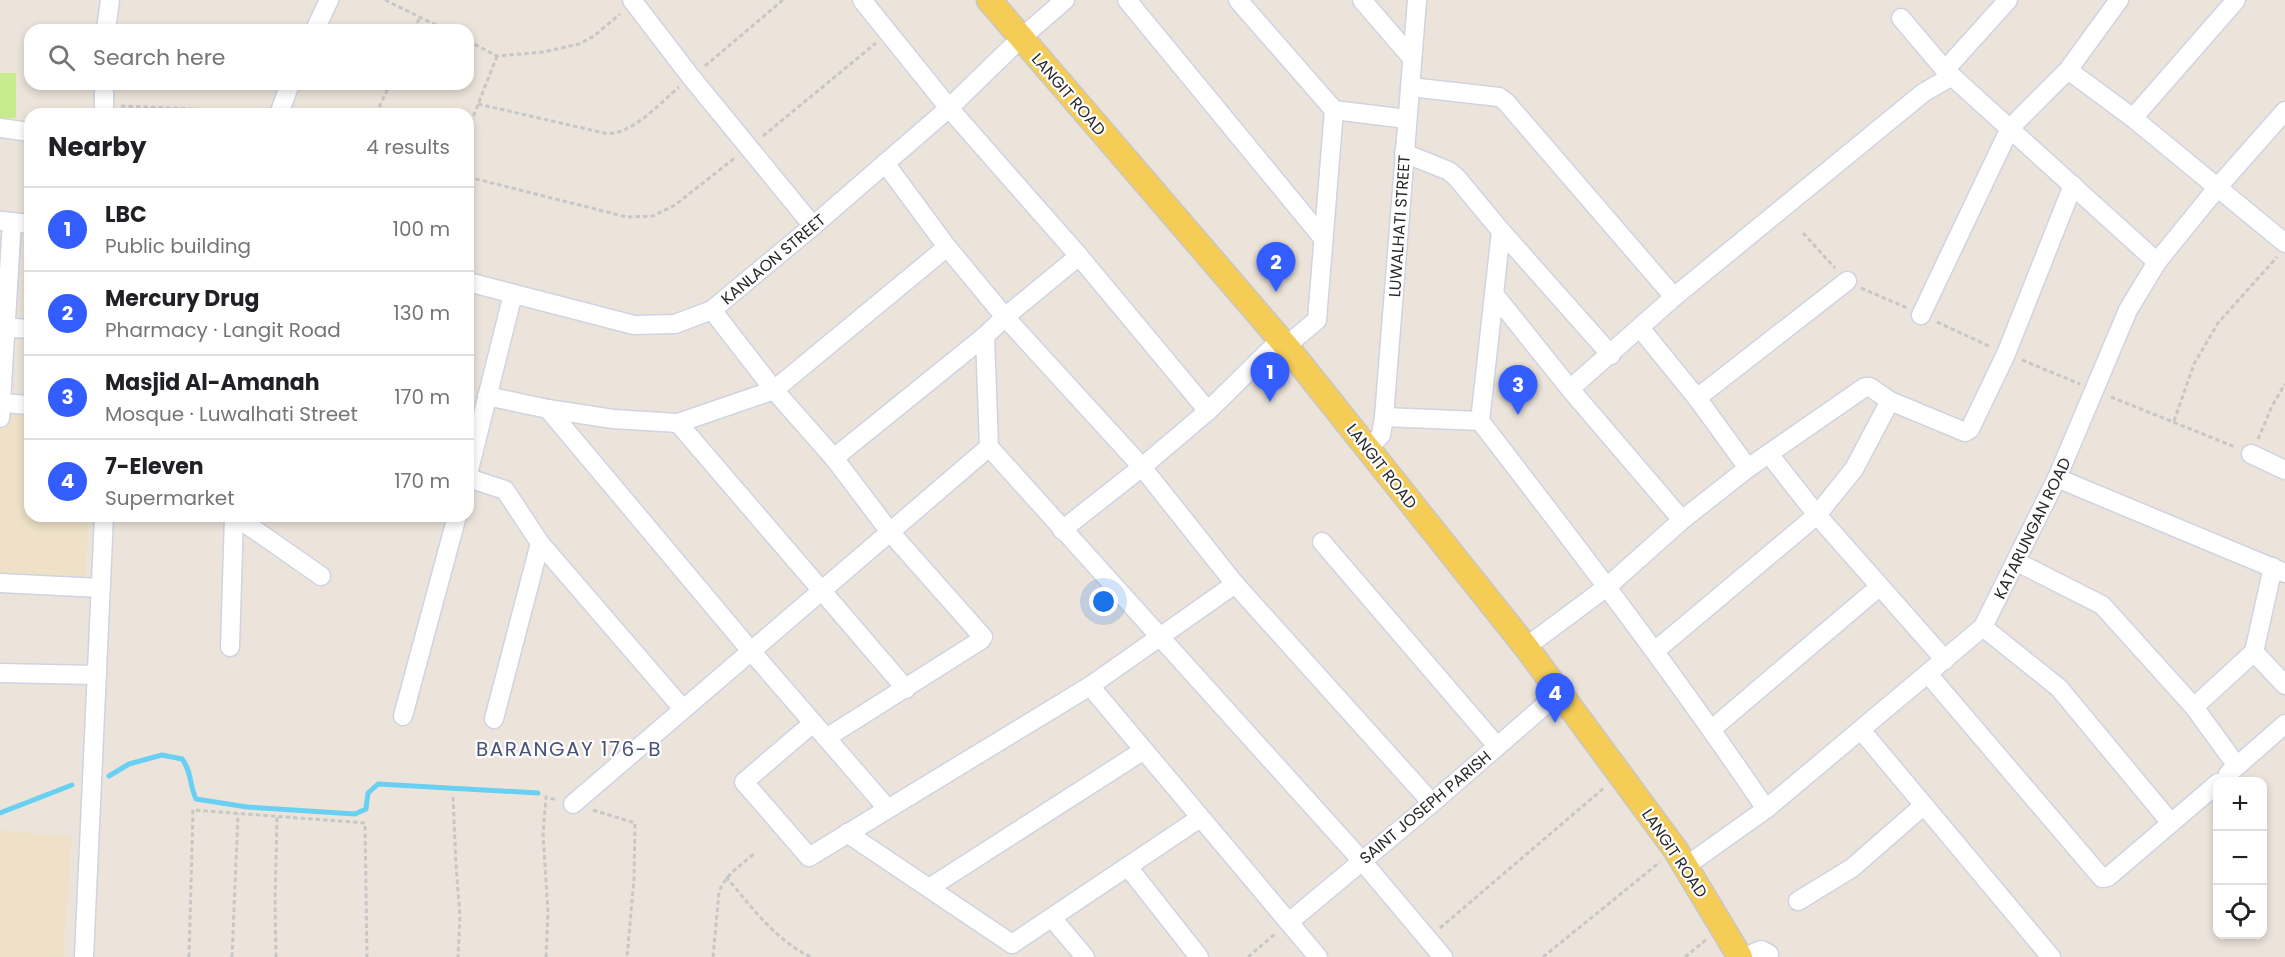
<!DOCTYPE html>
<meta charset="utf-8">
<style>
:root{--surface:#fff;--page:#f2f2f2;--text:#202124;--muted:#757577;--line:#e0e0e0;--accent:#335dff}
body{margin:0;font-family:Poppins,sans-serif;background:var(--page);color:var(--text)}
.controls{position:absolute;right:18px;bottom:18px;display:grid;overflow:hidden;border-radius:12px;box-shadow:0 3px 9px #0003}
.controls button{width:54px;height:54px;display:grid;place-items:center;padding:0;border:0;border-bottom:2px solid var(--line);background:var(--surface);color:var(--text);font:30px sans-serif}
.you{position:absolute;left:1104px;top:602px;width:21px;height:21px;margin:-15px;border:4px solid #fff;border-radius:50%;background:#1a73e8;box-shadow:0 0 0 9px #1a73e833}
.badge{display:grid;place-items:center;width:39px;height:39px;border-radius:50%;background:var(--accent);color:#fff;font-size:20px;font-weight:700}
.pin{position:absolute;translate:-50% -50px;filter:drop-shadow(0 2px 3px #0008)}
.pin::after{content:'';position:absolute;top:32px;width:21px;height:18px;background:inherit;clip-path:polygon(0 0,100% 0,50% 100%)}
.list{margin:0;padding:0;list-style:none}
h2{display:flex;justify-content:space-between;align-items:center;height:78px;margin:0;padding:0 24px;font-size:26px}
h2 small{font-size:20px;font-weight:400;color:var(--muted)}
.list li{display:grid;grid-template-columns:39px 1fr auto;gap:18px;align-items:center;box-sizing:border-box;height:84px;padding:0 24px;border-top:2px solid var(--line)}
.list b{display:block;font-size:22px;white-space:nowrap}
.list p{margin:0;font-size:20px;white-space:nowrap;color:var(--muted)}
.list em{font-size:20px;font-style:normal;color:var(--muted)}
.icon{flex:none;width:33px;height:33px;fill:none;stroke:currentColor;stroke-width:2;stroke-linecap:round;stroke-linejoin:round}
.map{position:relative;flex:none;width:2285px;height:957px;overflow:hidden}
.search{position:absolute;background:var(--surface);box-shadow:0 3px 9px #0003;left:24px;top:24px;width:450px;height:66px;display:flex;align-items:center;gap:15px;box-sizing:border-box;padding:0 21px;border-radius:18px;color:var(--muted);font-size:22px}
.panel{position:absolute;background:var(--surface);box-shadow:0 3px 9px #0003;left:24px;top:108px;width:450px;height:414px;border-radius:18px}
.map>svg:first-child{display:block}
.education{fill:#eee1c8}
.pitch{fill:#c6ec8f}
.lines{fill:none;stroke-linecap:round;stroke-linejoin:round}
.stream{stroke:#68d0f2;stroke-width:5}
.minor-casing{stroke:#cfd3e2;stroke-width:21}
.major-casing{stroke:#c7c7c7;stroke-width:27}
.path{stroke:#c7c7c7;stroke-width:3;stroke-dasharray:4.5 3;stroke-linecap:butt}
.minor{stroke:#fff;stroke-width:18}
.major{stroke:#f4cc56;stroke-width:24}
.labels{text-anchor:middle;stroke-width:4.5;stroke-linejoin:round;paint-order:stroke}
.street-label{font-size:16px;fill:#292929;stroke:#fff}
.quarter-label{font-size:20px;letter-spacing:1.5px;fill:#48527a;stroke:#fff}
</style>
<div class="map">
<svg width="2285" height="957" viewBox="0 0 2285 957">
<rect width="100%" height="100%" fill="#ece4da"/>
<!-- education -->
<g class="education">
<path d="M2 406 30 407V516H89L85 584 0 578V437Z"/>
<path d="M0 830 72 837 63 957H0Z"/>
</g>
<!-- pitch -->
<rect class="pitch" x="0" y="73" width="16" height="45"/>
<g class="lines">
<!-- stream -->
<g class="stream">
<path d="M109 776 129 764 162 755 182 759C192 772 189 784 196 799L247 807 355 814 366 809 368 793 378 784 538 793"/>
<path d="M0 813 72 785"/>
</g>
<!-- minor casing -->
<g class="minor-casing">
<g id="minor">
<path d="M632 0 691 77 813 226"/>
<path d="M862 0 949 108 1079 256 1208 411"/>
<path d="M1127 0 1322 237"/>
<path d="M1238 0 1334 110 1407 119"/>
<path d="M1362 0 1412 58"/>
<path d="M1901 18 1945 70 2157 262"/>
<path d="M106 30 110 0"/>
<path d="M315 30 329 0"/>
<path d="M1945 70 2008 0"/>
<path d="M2068 70 2133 118 2285 243"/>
<path d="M104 84V114"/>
<path d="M1410 87 1499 97 1506 102 1674 297"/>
<path d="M279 114 290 84"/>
<path d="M2133 118 2236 0"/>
<path d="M0 128 30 132"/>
<path d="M1404 153 1449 171 1457 178 1501 231 1611 355"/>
<path d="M885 163 947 247 1005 317 1142 467 1235 584 1432 803"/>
<path d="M2 221 30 224"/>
<path d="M1501 231 1480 421C1578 548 1676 676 1766 809"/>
<path d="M468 282 634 325 675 324 712 310 813 226 949 108 1021 38 1065 0"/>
<path d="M1494 294 1570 389 1682 520"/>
<path d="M712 310 774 390 834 458 890 532 983 637 981 640 826 738"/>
<path d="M1921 315 2010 128 2068 70 2119 0"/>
<path d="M0 327 30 329"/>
<path d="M1640 328 1697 398 1748 468"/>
<path d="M985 336 989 447 1362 861 1443 957"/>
<path d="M1286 346 1317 320 1334 110"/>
<path d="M1570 389 1674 297 1923 93 1952 76"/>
<path d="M487 396 548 409 613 419 678 423 774 390 947 247"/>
<path d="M1697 398 1847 281"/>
<path d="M0 403 30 405"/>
<path d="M548 409 751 651 887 808"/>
<path d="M1384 417 1480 421"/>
<path d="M0 418 12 222"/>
<path d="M678 423 906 689"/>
<path d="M1369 448 1381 435 1384 417 1417 0"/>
<path d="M1769 454 1817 515 1945 660"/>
<path d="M2251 454 2285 470"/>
<path d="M834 458 985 336 1005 317 1079 256"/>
<path d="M468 474 513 294"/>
<path d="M468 478 505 490 540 543 683 709"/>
<path d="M2057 478 2285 573"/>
<path d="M235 516 321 576"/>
<path d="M1062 530 1142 467 1208 411 1280 340"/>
<path d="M1322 542 1497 746"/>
<path d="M2017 562 2102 605 2194 707 2237 766"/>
<path d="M0 583 100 588"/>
<path d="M1983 627 2059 688 2171 823"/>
<path d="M230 647 234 516"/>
<path d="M1526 647 1608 586 1682 520 1748 468 1865 387H1870L1890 401 1965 432 1970 429 2006 354 2073 185"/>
<path d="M1655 651 1817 515 1854 469 1890 401"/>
<path d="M2254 652 2273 567"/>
<path d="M0 673 97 675"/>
<path d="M1928 674 2102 878 2108 877 2218 783"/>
<path d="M1090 686 1318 957"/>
<path d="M2194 707 2254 652 2285 685"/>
<path d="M403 716 457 516"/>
<path d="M494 719 540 543"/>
<path d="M813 723 744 782 809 857 1090 686 1235 584"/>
<path d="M1712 729 1879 587"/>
<path d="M1861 730 2051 957"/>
<path d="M2228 774 2285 724"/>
<path d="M573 804 989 447"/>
<path d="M847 833 1012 944 1200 818"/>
<path d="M1686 866 1766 809 1983 627 2057 478 2128 310 2157 262 2217 188 2285 111"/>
<path d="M1128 867 1199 957"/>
<path d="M929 888 1144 750"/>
<path d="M1798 901 1852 868 1924 805"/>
<path d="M1052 918 1085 957"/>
<path d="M1289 922 1432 803 1560 692"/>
<path d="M84 957 104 516"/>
<path d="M1744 957 1761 950 1769 954"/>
</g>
</g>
<!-- major casing -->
<g class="major-casing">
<path id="major" d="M989 0 1286 346 1526 647 1675 849 1740 957"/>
</g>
<!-- path -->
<g class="path">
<path d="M385 0 446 30"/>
<path d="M414 30 420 17"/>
<path d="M468 41 497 56 543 52 579 44 594 36 620 14"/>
<path d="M705 66 783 0"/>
<path d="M478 104 604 133C629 138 660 103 679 87"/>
<path d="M121 106 215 110 244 114"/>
<path d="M376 114 390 84"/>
<path d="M468 130 497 56"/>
<path d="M763 136 876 43"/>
<path d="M468 177 627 217 653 216 675 205 736 157"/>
<path d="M1803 233 1835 268"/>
<path d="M1861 288 1907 308"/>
<path d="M1937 322 1991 347"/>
<path d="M2022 360 2080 384"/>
<path d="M2111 397 2235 447"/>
<path d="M2174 421 2194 364 2218 323 2277 257"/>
<path d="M2258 439 2272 406 2285 384"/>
<path d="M453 797 456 865 460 917 458 957"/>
<path d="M593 810 635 823 634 879 627 957"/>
<path d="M726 877C751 906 775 940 811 957"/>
<path d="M1440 928 1604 788"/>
<path d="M189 957 193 810 365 823 367 957"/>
<path d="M232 957 238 814"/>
<path d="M276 957 275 904 277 817"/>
<path d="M546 957 548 912 543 834 546 797 557 800"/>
<path d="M713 957 719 892C725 875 741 865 755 853"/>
<path d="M1248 957 1276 933"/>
<path d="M1543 957 1660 862"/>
<path d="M1685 957 1707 939"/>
</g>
<!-- minor -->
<use href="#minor" class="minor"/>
<!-- major -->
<use href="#major" class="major"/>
</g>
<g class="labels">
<!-- street labels -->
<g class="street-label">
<text transform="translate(1069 94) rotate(49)" y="6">LANGIT ROAD</text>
<text transform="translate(1399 226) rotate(-86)" y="6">LUWALHATI STREET</text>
<text transform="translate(773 259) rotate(-40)" y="6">KANLAON STREET</text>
<text transform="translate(1382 466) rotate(52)" y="6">LANGIT ROAD</text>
<text transform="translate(2032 528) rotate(-64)" y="6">KATARUNGAN ROAD</text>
<text transform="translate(1425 807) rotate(-40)" y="6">SAINT JOSEPH PARISH</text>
<text transform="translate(1675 853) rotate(56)" y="6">LANGIT ROAD</text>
</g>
<!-- quarter labels -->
<g class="quarter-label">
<text x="569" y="756">BARANGAY 176-B</text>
</g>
</g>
</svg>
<div class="controls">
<button>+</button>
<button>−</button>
<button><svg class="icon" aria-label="locate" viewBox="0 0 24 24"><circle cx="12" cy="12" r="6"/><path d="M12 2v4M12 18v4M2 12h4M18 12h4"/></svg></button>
</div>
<div class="you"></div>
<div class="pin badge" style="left:1270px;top:402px">1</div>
<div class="pin badge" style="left:1276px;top:292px">2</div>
<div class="pin badge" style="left:1518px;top:415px">3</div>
<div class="pin badge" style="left:1555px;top:723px">4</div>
<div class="search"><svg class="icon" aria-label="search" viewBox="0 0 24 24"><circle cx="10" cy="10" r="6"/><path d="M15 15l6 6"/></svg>Search here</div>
<section class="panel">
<h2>Nearby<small>4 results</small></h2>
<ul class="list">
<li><span class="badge">1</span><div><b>LBC</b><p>Public building</p></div><em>100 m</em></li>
<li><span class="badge">2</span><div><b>Mercury Drug</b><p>Pharmacy · Langit Road</p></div><em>130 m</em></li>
<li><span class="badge">3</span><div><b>Masjid Al-Amanah</b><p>Mosque · Luwalhati Street</p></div><em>170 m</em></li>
<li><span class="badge">4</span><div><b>7-Eleven</b><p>Supermarket</p></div><em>170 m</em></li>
</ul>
</section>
</div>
